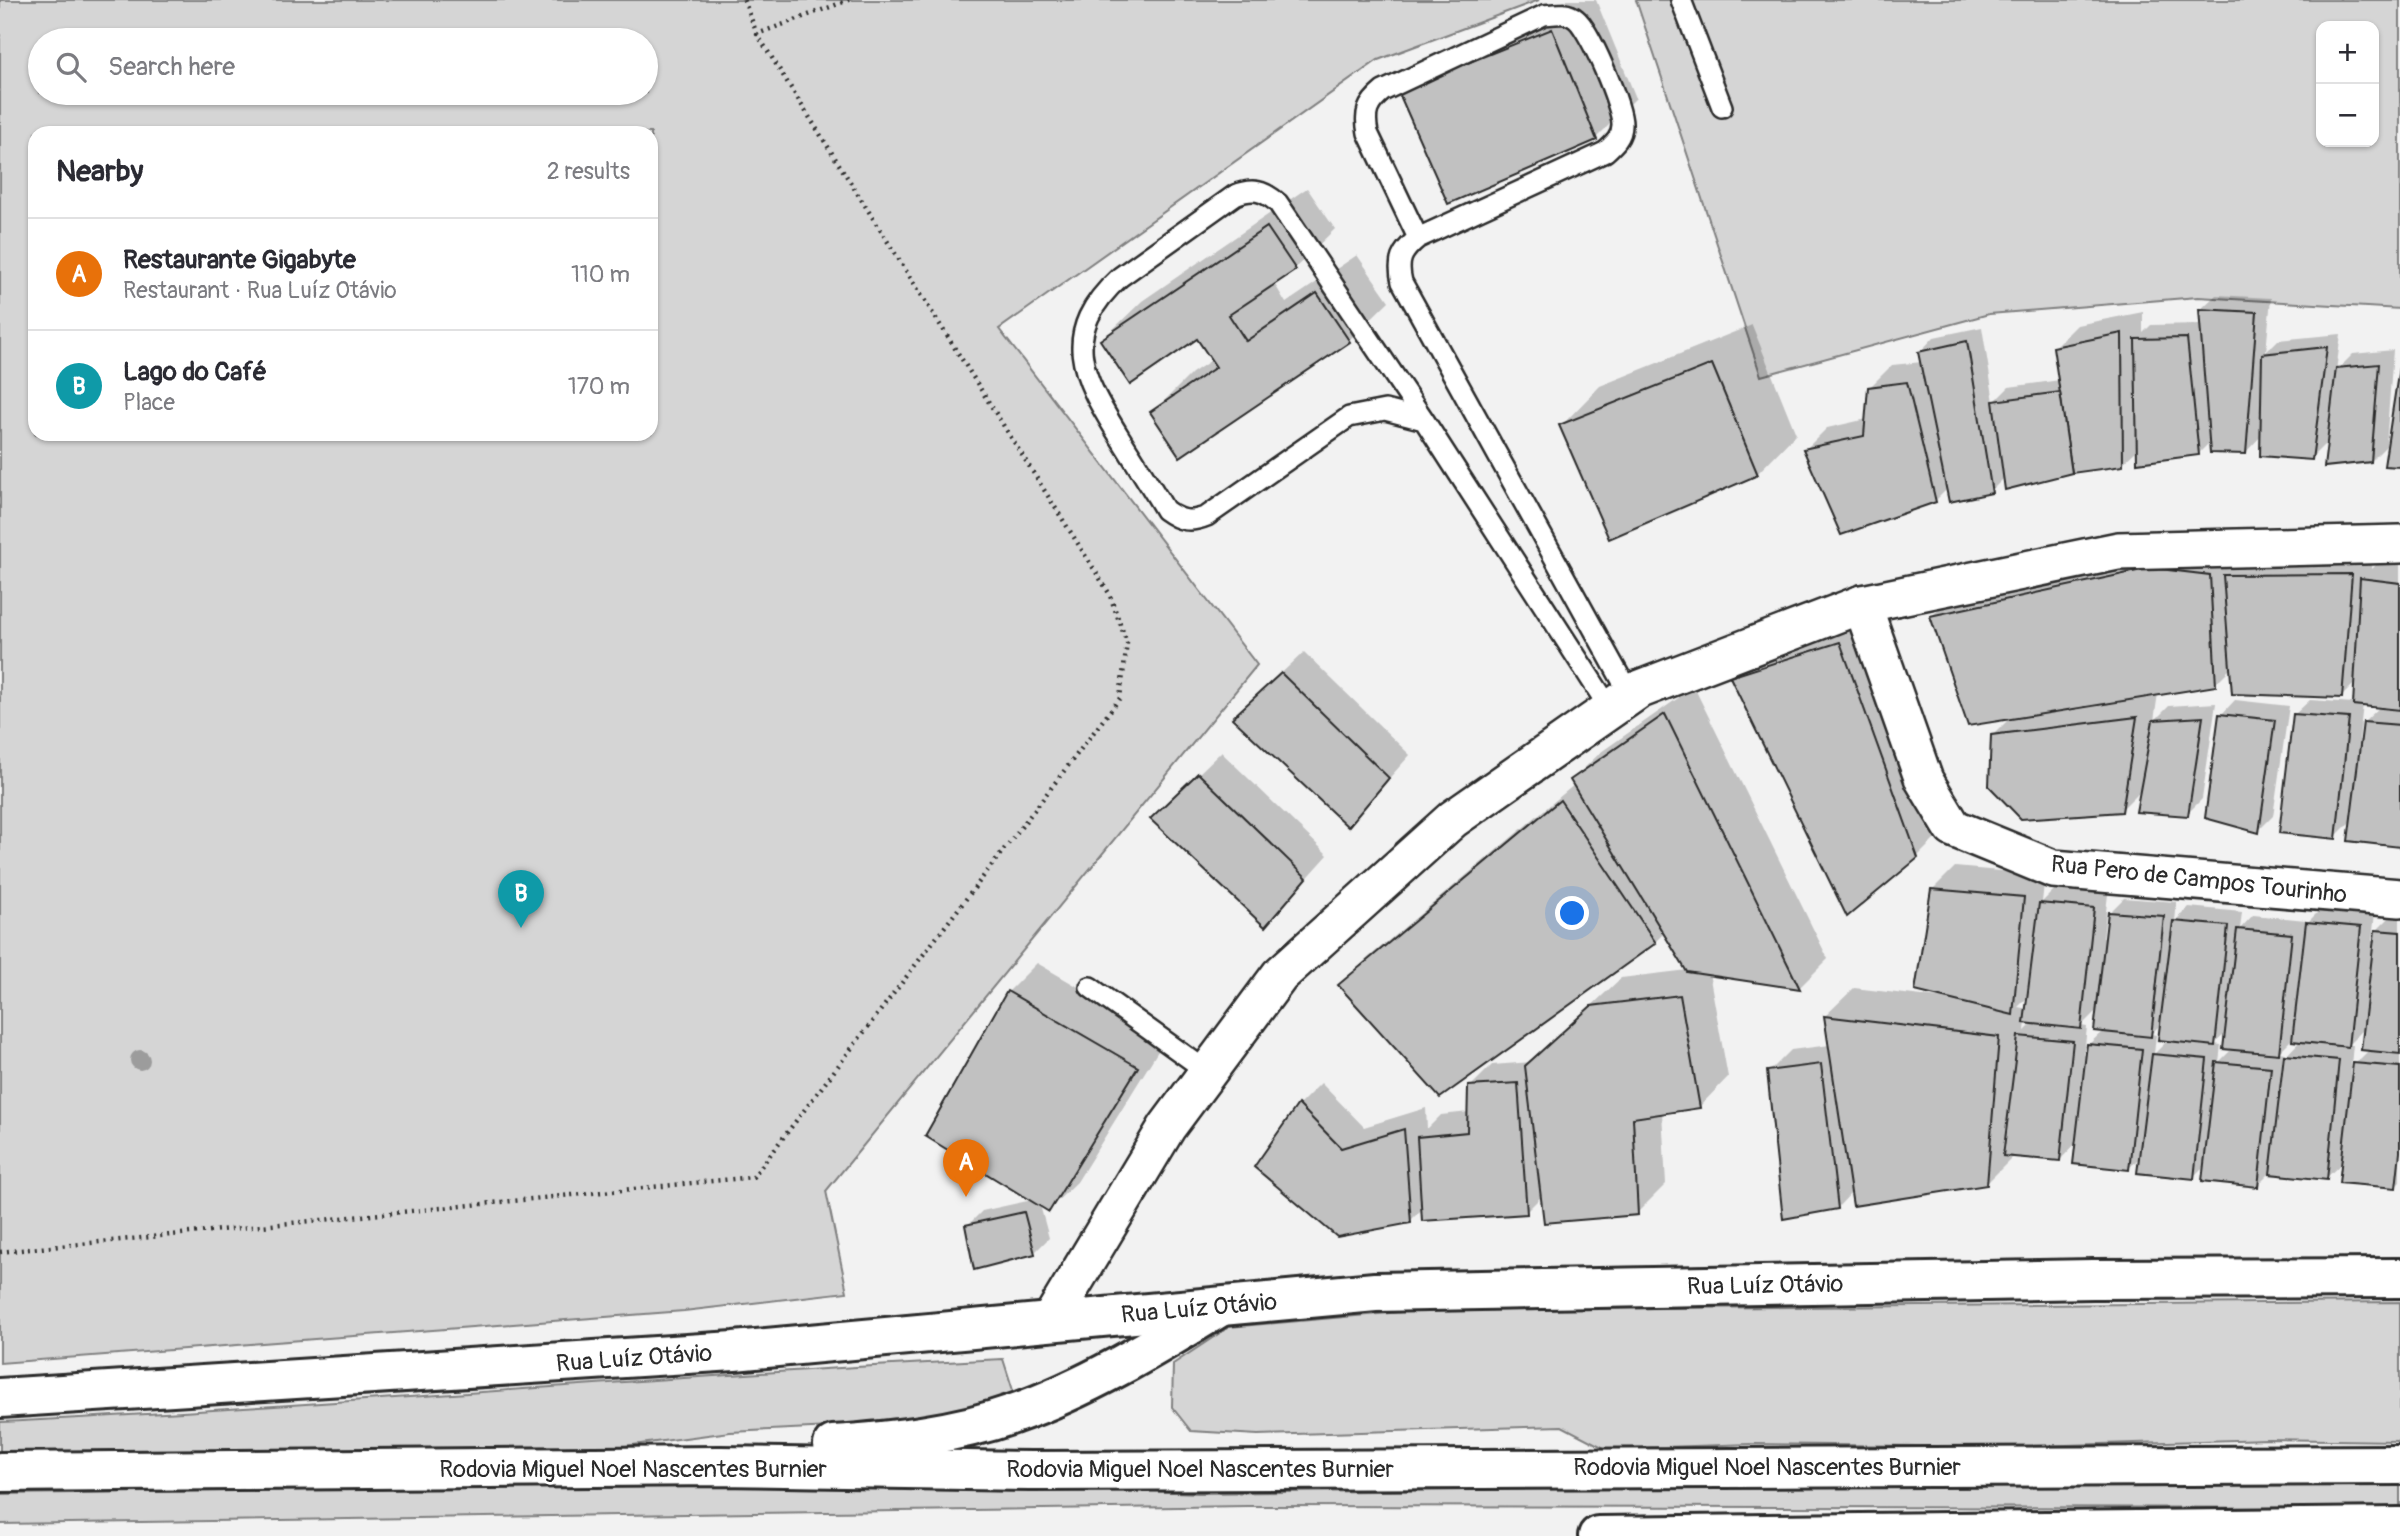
<!DOCTYPE html>
<meta charset="utf-8">
<style>
:root{--surface:#fff;--page:#f2f2f3;--text:#2b2b33;--muted:#7c7c81;--line:#e1e1e2;--accent:#1f6fb2}
body{margin:0;font-family:Pangolin,sans-serif;background:var(--page);color:var(--text)}
.controls{position:absolute;right:21px;top:21px;display:grid;overflow:hidden;border-radius:14px;box-shadow:0 2px 5px #0004}
.controls button{width:63px;height:63px;display:grid;place-items:center;padding:0;border:0;border-bottom:2px solid var(--line);background:var(--surface);color:var(--text);font:35px sans-serif}
.you{position:absolute;left:1573px;top:914px;width:24px;height:24px;margin:-18px;border:5px solid #fff;border-radius:50%;background:#1a73e8;box-shadow:0 0 0 10px #1a73e833}
.badge{display:grid;place-items:center;width:46px;height:46px;border-radius:50%;background:var(--accent);color:#fff;font-size:23px;font-weight:700}
.pin{position:absolute;translate:-50% -58px;filter:drop-shadow(0 2px 4px #0008)}
.pin::after{content:'';position:absolute;top:37px;width:24px;height:21px;background:inherit;clip-path:polygon(0 0,100% 0,50% 100%)}
.list{margin:0;padding:0;list-style:none}
h2{display:flex;justify-content:space-between;align-items:center;height:91px;margin:0;padding:0 28px;font-size:30px}
h2 small{font-size:23px;font-weight:400;color:var(--muted)}
.list li{display:grid;grid-template-columns:46px 1fr auto;gap:21px;align-items:center;box-sizing:border-box;height:112px;padding:0 28px;border-top:2px solid var(--line)}
.list b{display:block;font-size:26px;white-space:nowrap}
.list p{margin:0;font-size:23px;white-space:nowrap;color:var(--muted)}
.list em{font-size:23px;font-style:normal;color:var(--muted)}
.icon{flex:none;width:38px;height:38px;fill:none;stroke:currentColor;stroke-width:2;stroke-linecap:round;stroke-linejoin:round}
.map{position:relative;flex:none;width:2400px;height:1536px;overflow:hidden}
.search{position:absolute;background:var(--surface);box-shadow:0 2px 5px #0004;left:28px;top:28px;width:630px;height:77px;display:flex;align-items:center;gap:18px;box-sizing:border-box;padding:0 24px;border-radius:38px;color:var(--muted);font-size:26px}
.panel{position:absolute;background:var(--surface);box-shadow:0 2px 5px #0004;left:28px;top:126px;width:630px;height:315px;border-radius:21px}
.map>svg:first-child{display:block}
.green{fill:#d5d5d5;stroke:#808080;stroke-width:2;fill-rule:evenodd}
.shadow{fill:#0003;fill-rule:evenodd}
.building{fill:#c1c1c1;stroke:#2b2b2b;stroke-width:2}
.lines{fill:none;stroke-linecap:round;stroke-linejoin:round}
.lane-casing{stroke:#2b2b2b;stroke-width:24}
.street-casing{stroke:#2b2b2b;stroke-width:42}
.secondary-casing{stroke:#2b2b2b;stroke-width:44}
.highway-casing{stroke:#2b2b2b;stroke-width:44}
.path{stroke:#2b2b2b;stroke-width:4.5;stroke-dasharray:2 5;stroke-linecap:butt}
.lane{stroke:#fff;stroke-width:19}
.street{stroke:#fff;stroke-width:37}
.secondary{stroke:#fff;stroke-width:38}
.highway{stroke:#fff;stroke-width:38}
.tree{fill:#9c9c9c}
.labels{text-anchor:middle;stroke-width:5;stroke-linejoin:round;paint-order:stroke}
.street-label{font-size:24px;fill:#2b2b2b;stroke:#fff}
</style>
<div class="map">
<svg width="2400" height="1536" viewBox="0 0 2400 1536">
<rect width="100%" height="100%" fill="#f2f2f2"/>
<filter id="ink" filterUnits="userSpaceOnUse"><feTurbulence type="fractalNoise" baseFrequency=".0143" numOctaves="2"/><feDisplacementMap in="SourceGraphic" scale="14" xChannelSelector="R" yChannelSelector="G"/><feConvolveMatrix kernelMatrix="1 2 1 2 8 2 1 2 1" color-interpolation-filters="sRGB"/></filter>
<g filter="url(#ink)">
<!-- green -->
<g class="green">
<path d="M0 0H1539L1378 60 999 329 1257 665 826 1191 847 1292 684 1311 0 1363ZM646 40V93H40V40ZM651 133V434H35V133Z"/>
<path d="M1636 0H2400V309L2198 297 1989 314 1761 376ZM2321 26H2374V142H2321Z"/>
<path d="M2400 1302V1441L2269 1439 2001 1447 1752 1444 1606 1449 1562 1426 1258 1435 1191 1431 1172 1407 1173 1364 1229 1327 1424 1310Z"/>
<path d="M1003 1359 1017 1403 895 1424 730 1432 603 1449 0 1455V1422C335 1406 669 1375 1003 1359Z"/>
<path d="M2278 1481H2400V1508L1247 1506 0 1524V1494L919 1482 1199 1493Z"/>
</g>
<!-- shadow -->
<g class="shadow">
<path d="M1567 0H1596L1636 98 1596 138 1400 91 1440 51Z"/>
<path d="M1307 188 1335 229 1295 268 1274 283 1286 303 1357 255 1389 301 1349 340 1181 455 1152 413 1192 373 1213 359 1198 336 1102 340 1142 301Z"/>
<path d="M2216 295 2271 298 2266 352 2278 340 2341 334 2336 371 2353 354 2393 350 2386 446 2371 461 2329 440 2311 458 2262 435 2245 453 2211 441 2199 453 2139 448 2122 464 2005 477 1991 491 1948 488 1935 501 1805 450 1827 428 1867 419 1869 388 1892 365 1922 362 1920 352 1934 337 1982 327 1994 402 2009 387 2060 380 2055 347 2077 325 2143 312V333L2151 325 2202 324 2201 309Z"/>
<path d="M1752 325 1796 434 1757 474 1561 426 1600 386Z"/>
<path d="M2181 540 2373 553 2372 569 2384 557 2400 559V845L2353 819 2335 837 2295 714 2310 700 2354 703 2356 682 2341 697 2232 667 2215 684 2158 693 2154 721 2169 706 2216 703 2202 799 2187 814 2142 789 2121 810 1992 736 2011 717 1932 616 1960 588ZM2363 704 2381 706 2364 722 2362 740H2359Z"/>
<path d="M1869 614 1946 828 1917 857 1732 677 1761 648Z"/>
<path d="M1304 652 1410 755 1348 824 1257 696Z"/>
<path d="M1694 687 1828 959 1800 987 1709 973 1728 1077 1700 1106 1662 1112 1666 1184 1637 1213 1542 1196 1526 1212 1423 1208 1410 1221 1257 1166 1299 1105 1321 1083 1364 1127 1426 1108 1427 1129 1441 1115 1469 1112 1470 1087 1492 1065 1532 1062 1621 978 1688 970 1665 932 1655 942 1340 985 1369 957 1575 784 1572 780 1601 752Z"/>
<path d="M2235 700 2289 706 2273 816 2258 831 2221 715Z"/>
<path d="M1221 752 1328 855 1265 925 1174 797Z"/>
<path d="M1955 867 2045 875 2042 902 2055 889 2108 894 2103 938 2106 939 2110 912 2124 898 2177 902 2175 921 2189 907 2242 912 2240 929 2253 915 2306 920 2305 925 2322 908 2375 913 2372 940 2375 941 2376 931 2391 916 2400 917V1182L2395 1187 2344 1161 2326 1178 2271 1172 2258 1185 2205 1165 2193 1177 2141 1156 2129 1168 2077 1142 2060 1160 2015 1155 1986 1184 1852 1192 1837 1208 1769 1072 1791 1050 1830 1045 1825 1016 1854 988 1939 998 1932 890ZM2029 996 2028 1009 2018 1007ZM2098 1009 2103 1031 2088 1045 2087 1055H2084L2087 1027 2081 1026ZM2026 1021 2034 1022 2025 1031ZM2162 1023 2168 1040 2154 1054 2156 1035 2151 1034ZM2365 1028 2370 1049 2355 1064 2354 1075H2350L2353 1045H2348ZM2227 1032 2233 1048 2219 1062 2221 1045 2214 1044ZM2292 1039 2301 1040 2285 1057V1053L2279 1052Z"/>
<path d="M1037 963 1166 1038 1077 1182 1048 1210 1040 1205 1049 1238 1034 1253 967 1226 982 1211 1032 1200 1008 992Z"/>
</g>
<!-- building -->
<g class="building">
<path d="M1552 29 1597 140 1448 204 1398 91Z"/>
<path d="M1267 227 1296 270 1229 315 1246 341 1317 293 1350 342 1180 457 1150 412 1216 367 1197 339 1130 385 1100 340Z"/>
<path d="M2199 309 2257 312 2246 454 2210 453Z"/>
<path d="M2122 333 2123 466 2072 473 2053 347Z"/>
<path d="M2187 338 2199 455 2137 463 2135 339Z"/>
<path d="M1967 341 1992 493 1949 502 1918 352Z"/>
<path d="M2327 347 2312 460 2260 456 2262 354Z"/>
<path d="M2400 361V467L2384 466Z"/>
<path d="M1712 364 1758 475 1609 539 1559 425Z"/>
<path d="M2379 364 2371 462 2324 467 2336 368Z"/>
<path d="M1907 382 1936 502 1841 535 1803 449 1864 436 1868 387Z"/>
<path d="M2060 392 2072 473 2005 490 1993 401Z"/>
<path d="M2151 568 2210 575 2216 686 1968 726 1930 616Z"/>
<path d="M2352 574 2342 698 2232 694 2223 575Z"/>
<path d="M2360 578 2400 583V710L2353 705Z"/>
<path d="M1840 642 1918 858 1847 917 1730 677Z"/>
<path d="M1281 673 1389 778 1348 827 1232 718Z"/>
<path d="M1665 714 1800 989 1687 972 1570 780Z"/>
<path d="M2219 714 2275 720 2259 833 2205 818Z"/>
<path d="M2293 714 2349 718 2336 839 2279 833Z"/>
<path d="M2137 717 2122 812 2021 819 1989 786 1991 735Z"/>
<path d="M2203 717 2188 816 2136 812 2153 720Z"/>
<path d="M2363 722 2400 725V847L2348 841Z"/>
<path d="M1198 773 1307 878 1265 927 1150 819Z"/>
<path d="M1560 800 1656 943 1440 1098 1338 985Z"/>
<path d="M1931 889 2024 897 2013 1015 1915 991Z"/>
<path d="M2039 903 2094 908 2081 1029 2024 1023Z"/>
<path d="M2108 912 2164 916 2151 1037 2094 1031Z"/>
<path d="M2173 921 2228 926 2215 1046 2158 1040Z"/>
<path d="M2306 922 2361 927 2348 1047 2292 1041Z"/>
<path d="M2237 929 2292 934 2279 1054 2223 1049Z"/>
<path d="M2375 930 2400 932V1054L2361 1050Z"/>
<path d="M1007 991 1138 1067 1049 1212 925 1136Z"/>
<path d="M1680 995 1700 1108 1633 1118 1638 1215 1544 1223 1525 1066 1591 1006Z"/>
<path d="M1824 1016 1999 1037 1987 1185 1853 1206Z"/>
<path d="M2018 1036 2073 1041 2060 1161 2003 1156Z"/>
<path d="M2087 1044 2142 1049 2129 1170 2073 1164Z"/>
<path d="M2152 1054 2207 1059 2194 1179 2137 1173Z"/>
<path d="M2284 1055 2339 1060 2327 1180 2270 1174Z"/>
<path d="M2216 1062 2271 1067 2258 1187 2202 1181Z"/>
<path d="M2353 1063 2400 1067V1152L2396 1188 2339 1183Z"/>
<path d="M1821 1064 1838 1209 1783 1219 1767 1071Z"/>
<path d="M1518 1083 1527 1214 1422 1221 1417 1137 1467 1132 1468 1086Z"/>
<path d="M1298 1104 1341 1148 1404 1129 1411 1223 1337 1237 1254 1167Z"/>
<path d="M1024 1212 1035 1254 974 1270 965 1225Z"/>
</g>
<g class="lines">
<!-- lane casing -->
<g class="lane-casing">
<g id="lane">
<path d="M1681 0 1722 107"/>
<path d="M1418 238 1605 152C1614 144 1622 137 1622 125 1623 108 1590 30 1576 19 1567 11 1555 14 1544 15L1383 91C1367 104 1364 113 1368 133L1418 238C1401 252 1397 261 1402 282L1630 695"/>
<path d="M1424 420 1385 410 1349 417 1207 516C1190 523 1180 521 1165 510 1150 485 1134 460 1119 436 1081 375 1059 333 1120 277L1235 195C1253 188 1263 190 1278 203L1424 420 1610 709"/>
<path d="M1090 987 1208 1072"/>
</g>
</g>
<!-- street casing -->
<g class="street-casing">
<g id="street">
<path d="M1862 604 1924 780 1953 828 2053 869 2400 898"/>
<path d="M1051 1320 1167 1127 1280 975 1453 819 1638 690 1862 604 2118 551 2400 544"/>
</g>
</g>
<!-- secondary casing -->
<g class="secondary-casing">
<path id="secondary" d="M0 1398 734 1351 1375 1292 2093 1279 2400 1278"/>
</g>
<!-- highway casing -->
<g class="highway-casing">
<g id="highway">
<path d="M833 1445C893 1441 956 1434 1013 1414 1085 1389 1153 1348 1218 1308"/>
<path d="M0 1472 720 1466 1031 1471 2400 1465"/>
<path d="M1598 1536 2400 1527"/>
</g>
</g>
<!-- path -->
<g class="path">
<path d="M744 0 757 34 849 0"/>
<path d="M0 1252 753 1177 1120 698 1127 643 1109 593 757 34"/>
</g>
<!-- lane -->
<use href="#lane" class="lane"/>
<!-- street -->
<use href="#street" class="street"/>
<!-- secondary -->
<use href="#secondary" class="secondary"/>
<!-- highway -->
<use href="#highway" class="highway"/>
</g>
<!-- trees -->
<circle class="tree" cx="140" cy="1060" r="10"/>
</g>
<g class="labels">
<!-- street labels -->
<g class="street-label">
<text transform="translate(2199 879) rotate(6)" y="8">Rua Pero de Campos Tourinho</text>
<text transform="translate(1765 1285) rotate(-1)" y="8">Rua Luíz Otávio</text>
<text transform="translate(1199 1308) rotate(-5)" y="8">Rua Luíz Otávio</text>
<text transform="translate(634 1358) rotate(-4)" y="8">Rua Luíz Otávio</text>
<text x="1767" y="1475">Rodovia Miguel Noel Nascentes Burnier</text>
<text x="633" y="1477">Rodovia Miguel Noel Nascentes Burnier</text>
<text x="1200" y="1477">Rodovia Miguel Noel Nascentes Burnier</text>
</g>
</g>
</svg>
<div class="controls">
<button>+</button>
<button>−</button>
</div>
<div class="you"></div>
<div class="pin badge" style="left:966px;top:1197px;background:#e8710a">A</div>
<div class="pin badge" style="left:521px;top:928px;background:#0f9aa8">B</div>
<div class="search"><svg class="icon" aria-label="search" viewBox="0 0 24 24"><circle cx="10" cy="10" r="6"/><path d="M15 15l6 6"/></svg>Search here</div>
<section class="panel">
<h2>Nearby<small>2 results</small></h2>
<ul class="list">
<li><span class="badge" style="background:#e8710a">A</span><div><b>Restaurante Gigabyte</b><p>Restaurant · Rua Luíz Otávio</p></div><em>110 m</em></li>
<li><span class="badge" style="background:#0f9aa8">B</span><div><b>Lago do Café</b><p>Place</p></div><em>170 m</em></li>
</ul>
</section>
</div>
